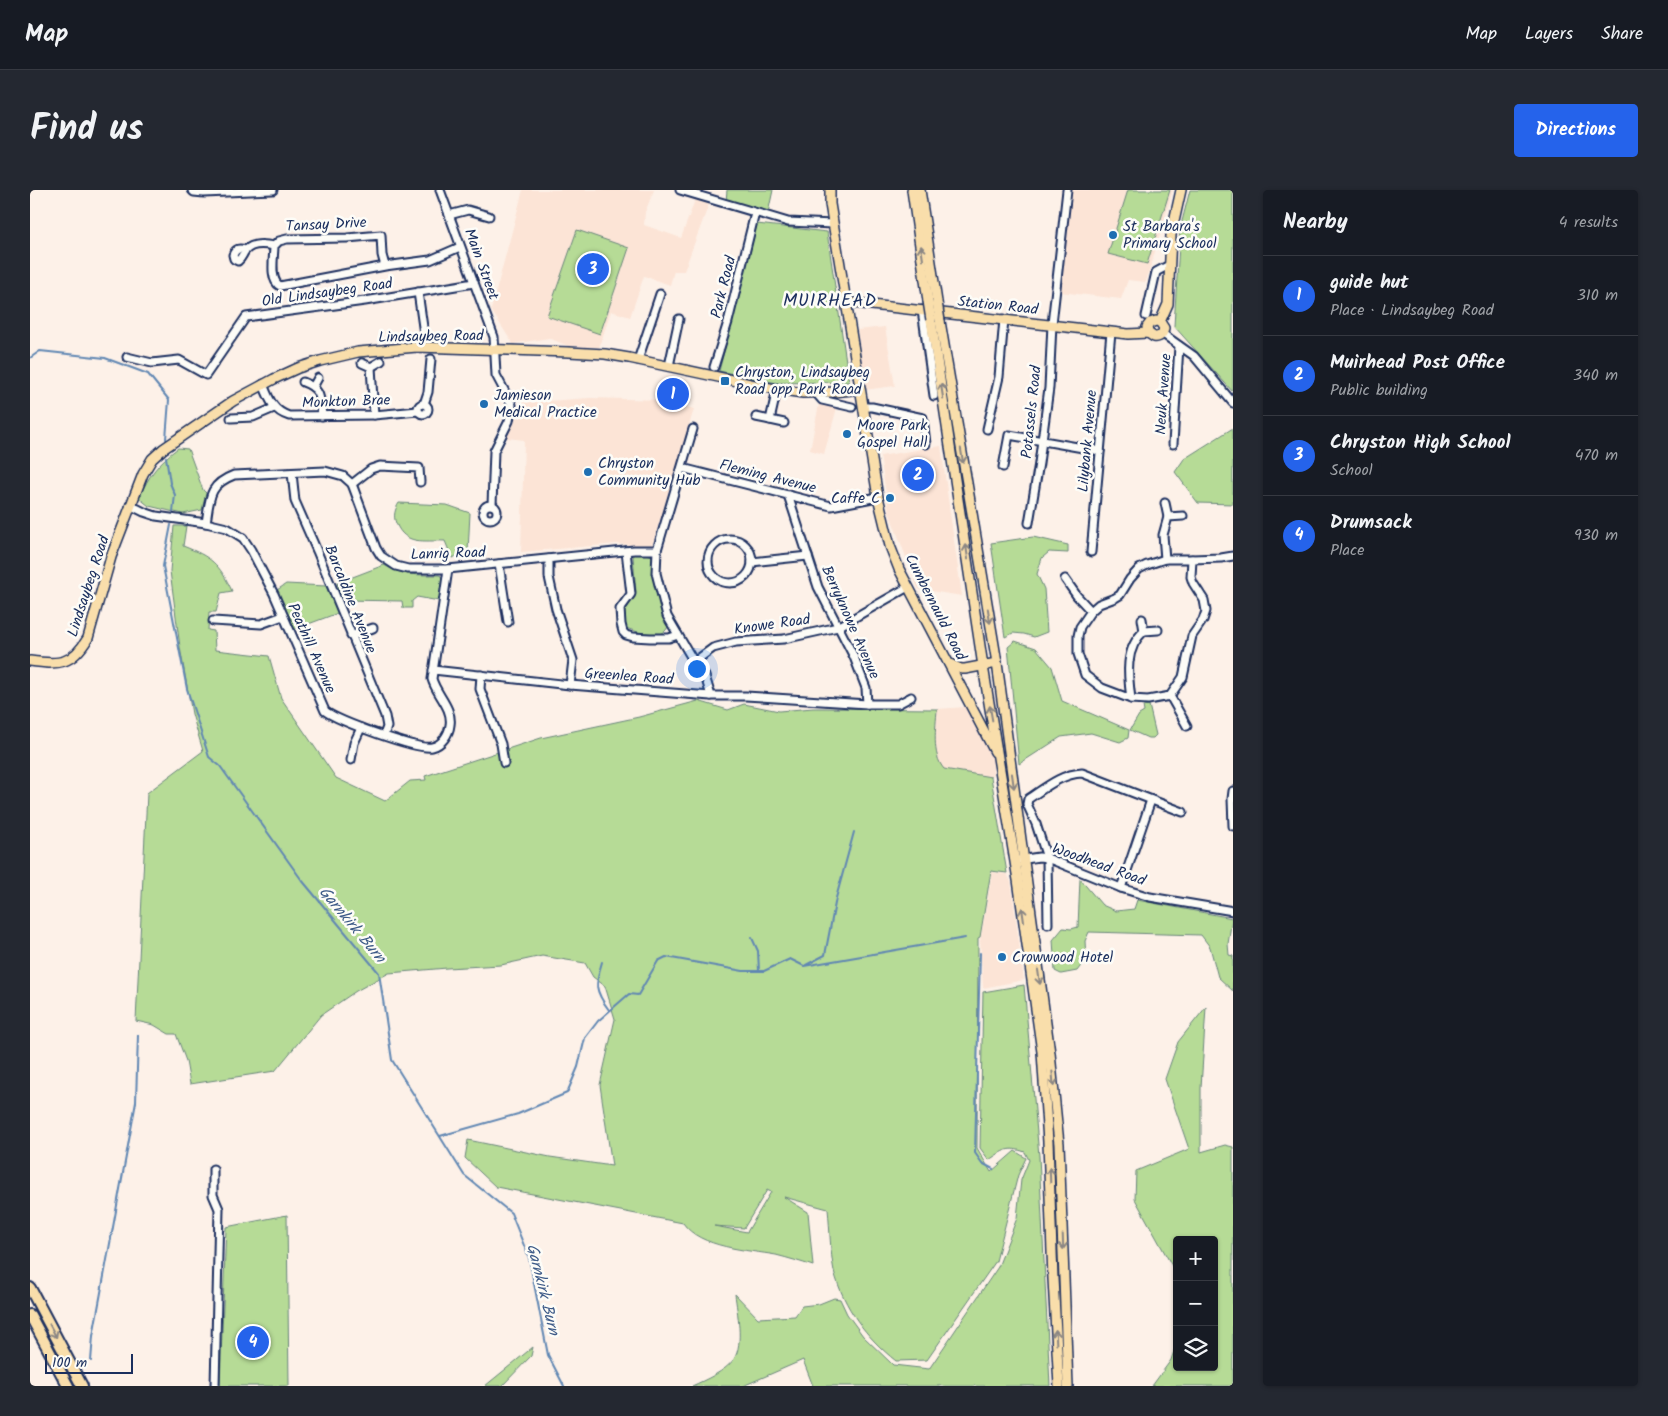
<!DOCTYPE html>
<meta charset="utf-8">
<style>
:root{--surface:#171b24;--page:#242831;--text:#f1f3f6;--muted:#9ea1a6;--line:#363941;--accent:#2563eb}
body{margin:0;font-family:Kalam,sans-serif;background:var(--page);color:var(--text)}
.controls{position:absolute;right:15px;bottom:15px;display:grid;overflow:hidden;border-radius:5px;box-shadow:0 1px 4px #0004}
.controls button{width:45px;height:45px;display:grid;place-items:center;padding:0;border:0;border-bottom:1px solid var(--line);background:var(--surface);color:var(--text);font:25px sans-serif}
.scale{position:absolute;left:15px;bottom:12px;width:88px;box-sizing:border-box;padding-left:5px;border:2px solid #1b2f5e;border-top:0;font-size:14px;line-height:18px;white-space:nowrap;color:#1b2f5e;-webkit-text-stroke:4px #fdfcf7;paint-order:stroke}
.you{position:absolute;left:666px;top:478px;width:18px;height:18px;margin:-12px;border:4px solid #fff;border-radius:50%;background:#1a73e8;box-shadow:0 0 0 8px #1a73e833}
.badge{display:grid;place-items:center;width:32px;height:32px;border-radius:50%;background:var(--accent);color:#fff;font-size:16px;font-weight:700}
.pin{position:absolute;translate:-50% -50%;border:2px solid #fff;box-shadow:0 1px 5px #0006}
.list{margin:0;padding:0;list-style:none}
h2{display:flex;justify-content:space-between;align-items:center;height:65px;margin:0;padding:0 20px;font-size:21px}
h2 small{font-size:16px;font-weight:400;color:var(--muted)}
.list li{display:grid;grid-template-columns:32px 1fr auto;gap:15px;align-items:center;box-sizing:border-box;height:80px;padding:0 20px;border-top:1px solid var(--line)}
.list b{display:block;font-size:19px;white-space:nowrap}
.list p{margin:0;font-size:16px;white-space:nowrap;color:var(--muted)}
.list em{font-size:16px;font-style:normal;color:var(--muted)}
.icon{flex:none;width:28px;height:28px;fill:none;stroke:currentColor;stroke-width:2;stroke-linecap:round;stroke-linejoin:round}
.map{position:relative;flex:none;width:1203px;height:1196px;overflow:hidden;border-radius:5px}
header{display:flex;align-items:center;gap:30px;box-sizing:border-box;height:70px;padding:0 25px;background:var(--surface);border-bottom:1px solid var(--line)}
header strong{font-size:24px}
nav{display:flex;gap:28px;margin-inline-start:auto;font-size:18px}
.intro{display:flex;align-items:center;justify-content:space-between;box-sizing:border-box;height:120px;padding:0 30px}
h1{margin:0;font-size:35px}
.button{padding:12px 22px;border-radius:5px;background:var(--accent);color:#fff;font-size:18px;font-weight:700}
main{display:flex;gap:30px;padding:0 30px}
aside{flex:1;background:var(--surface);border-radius:5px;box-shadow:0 1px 4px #0004}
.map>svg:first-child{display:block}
.built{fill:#fce4d6}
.green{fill:#b6db96;stroke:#68857a;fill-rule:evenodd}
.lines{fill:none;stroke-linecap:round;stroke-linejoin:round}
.stream{stroke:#6187b3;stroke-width:2}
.minor-casing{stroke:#1b2f5e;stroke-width:11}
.major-casing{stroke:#1b2f5e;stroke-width:12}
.highway-casing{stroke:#1b2f5e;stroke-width:14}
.minor{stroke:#fdfcf7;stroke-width:7}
.major{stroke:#f9deab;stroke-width:9}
.highway{stroke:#f9deab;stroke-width:10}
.major-bridge-casing{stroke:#1b2f5e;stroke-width:12;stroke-linecap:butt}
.major-bridge{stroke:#f9deab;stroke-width:9}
.oneway{stroke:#8a8684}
.poi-dot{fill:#1f6fb2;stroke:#fdfcf7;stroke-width:2}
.labels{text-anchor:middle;stroke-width:5;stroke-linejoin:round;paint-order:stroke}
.street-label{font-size:15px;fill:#1b2f5e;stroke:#fdfcf7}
.poi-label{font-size:15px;fill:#1b2f5e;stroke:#fdfcf7;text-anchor:start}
.water-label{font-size:16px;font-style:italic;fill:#3e5b88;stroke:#fdfcf7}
.quarter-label{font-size:18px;letter-spacing:1px;fill:#1b2f5e;stroke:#fdfcf7}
</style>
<header>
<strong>Map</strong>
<nav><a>Map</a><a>Layers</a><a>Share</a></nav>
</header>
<div class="intro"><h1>Find us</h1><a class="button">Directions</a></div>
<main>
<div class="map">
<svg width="1203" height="1196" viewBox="0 0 1203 1196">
<rect width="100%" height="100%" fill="#fdf1e8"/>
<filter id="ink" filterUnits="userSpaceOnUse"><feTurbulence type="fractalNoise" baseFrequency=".02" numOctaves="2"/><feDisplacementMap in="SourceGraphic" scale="10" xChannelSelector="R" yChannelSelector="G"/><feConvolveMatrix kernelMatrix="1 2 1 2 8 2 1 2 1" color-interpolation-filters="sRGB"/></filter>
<g filter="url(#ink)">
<!-- built -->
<g class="built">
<path d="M493 0H624L615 22 614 35 651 48 665 10 679 14 654 81H644L640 95 614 86 600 127 581 121 569 158 538 156 519 148 483 154 461 120Z"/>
<path d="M1041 0H1143L1116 92 1098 90 1091 109 1030 102Z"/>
<path d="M855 137 865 196 834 200 827 140Z"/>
<path d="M560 208 632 210 664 219 622 356 586 354 491 362 494 250 477 248 489 213Z"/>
<path d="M789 214 807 218 794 264 780 260Z"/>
<path d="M911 256 920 323 932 406 888 399 859 322 850 266Z"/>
<path d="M936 517 963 566V585L961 587 913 579 908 573 905 553 907 519Z"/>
<path d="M962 682 977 684 981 692 994 790 953 798 950 751Z"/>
</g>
<!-- green -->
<g class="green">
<path d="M697 0H743L738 23 696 12Z"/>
<path d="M1098 0H1140L1117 74 1078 64Z"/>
<path d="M1160 0H1203V202L1144 136 1150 39Z"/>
<path d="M727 34 797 42 819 192 747 193 689 181Z"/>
<path d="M547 40 599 58 570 144 517 126Z"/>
<path d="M1203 238V314L1168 313 1145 282 1154 269Z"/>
<path d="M148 258 158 259 173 300 176 303 172 320 153 324 119 316 109 308C119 285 128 273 148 258Z"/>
<path d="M369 313 417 315 440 323 438 362 422 368 415 351C394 350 375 356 366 333 363 326 365 319 369 313Z"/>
<path d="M144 336H156L153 356C181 367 189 373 202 401L191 403 186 422H179L178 440 184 441 185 460 239 466 251 508 306 588 355 611 380 591 396 590 395 586 511 548 609 527 668 511 698 520 714 514 749 521 783 518 907 519C906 538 901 564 914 579L961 587 977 683 961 681 950 747 948 748 947 958 961 982 985 961 996 968 988 985 966 1071 897 1170 866 1171C836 1147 814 1118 804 1081 800 1061 800 1039 798 1019L754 1007 778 1022 783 1076C771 1072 758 1068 746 1065 718 1060 670 1058 653 1033L466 997 435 968 438 950 520 967 582 976 570 895 585 829 575 796 563 787 555 773 512 766 471 775 417 778 359 783 326 801 291 825 245 881 160 894 156 871 146 844H139L124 835 106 831 117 603 173 561 162 524 150 457 140 381ZM737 1000 741 1002 717 1042 684 1036 714 1038Z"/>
<path d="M1003 347 1038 355V363L1019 362 1012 368 1007 384 1014 399 1017 442 1004 447 994 444 983 443 975 447 961 353Z"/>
<path d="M614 363 622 366 624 385 639 434C634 453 608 442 596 438L594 423 606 402 603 366 606 364Z"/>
<path d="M354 375C371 386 389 385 409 385L411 386 413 391 409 411 387 407 382 411V418H373L372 411 313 410 307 393Z"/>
<path d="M256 394 296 396 308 423 265 439 247 400Z"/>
<path d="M985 451 1006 458 1022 477 1032 511 1099 540 1098 548 1090 552 1061 543 1031 547 989 574 978 457Z"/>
<path d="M1119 515 1126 545 1123 548H1118L1100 540 1109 525 1114 522 1113 516Z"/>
<path d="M1050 689 1072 715 1086 721 1104 719 1107 710 1202 728 1198 754 1199 765 1203 766V801L1188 787 1180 757 1171 745 1059 742 1055 751 1056 769 1047 781 1031 784 1025 781 1023 750 1033 738 1041 739 1048 737Z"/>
<path d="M994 795 1009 966 1020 1196H783L773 1170 713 1196H662C675 1190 696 1181 704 1169 714 1153 707 1122 705 1104L728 1128 765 1126 772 1116 789 1114 804 1108 810 1109 817 1124 833 1146 863 1175 899 1179 968 1077 987 1028 991 990 999 970 995 962C978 956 974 960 959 970L950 958 953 802Z"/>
<path d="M1176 817 1171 898V962L1195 955 1203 957V1196H1122L1141 1170 1147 1152V1177H1184V1050H1147V1085L1105 1009 1106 981 1159 959 1135 889 1148 852Z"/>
<path d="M257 1025 259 1196H190L196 1037Z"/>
<path d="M503 1157 501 1166 472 1196H455Z"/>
</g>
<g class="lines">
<!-- stream -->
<g class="stream">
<path d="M0 168 10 161 75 168 118 184 139 210 136 249"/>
<path d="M136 267 140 293 145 305 143 322"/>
<path d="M141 335 133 376 157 499 179 567 190 576 271 689 349 783 362 870 434 985 481 1023 499 1068 518 1165 534 1196"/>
<path d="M722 748 728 761 729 781"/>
<path d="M950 763 945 963 952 973 963 979"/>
<path d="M572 772C565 795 564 800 579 820"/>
<path d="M776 775 795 765 806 708 824 642"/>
<path d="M410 946 488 924 537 903 548 877 555 848 568 831 599 804 608 805 628 771 636 767 713 781H734L760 769 774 776 935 748"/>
<path d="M61 1171 63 1146 106 912 108 845"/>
</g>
<!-- minor casing -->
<g class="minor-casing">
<g id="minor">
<path d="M162 0 164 2 174 3 243 0"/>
<path d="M410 0 464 147 466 185 482 215 479 231 464 261 462 315"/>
<path d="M650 0 758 32 803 34"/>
<path d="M419 25 438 20 459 26"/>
<path d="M216 60C209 58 206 58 203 65L204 69 208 71C212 68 212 65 215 61 222 52 235 54 244 56"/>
<path d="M355 76 250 96C239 90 244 67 244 56L249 51 257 49 317 48 351 45 352 65 355 76 400 70 430 57"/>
<path d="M388 102 394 144"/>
<path d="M892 120 904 206"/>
<path d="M1116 126 1126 82 1139 75"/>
<path d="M1133 144 1164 166 1203 213"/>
<path d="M97 167 122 173 149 170 176 185 216 127 335 111 444 93"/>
<path d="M608 170 630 104"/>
<path d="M332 173 341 177 344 225"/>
<path d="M639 176 649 129"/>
<path d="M341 177 351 171"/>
<path d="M684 177 698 132 725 23"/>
<path d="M273 192C292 199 290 208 292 226"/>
<path d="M233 194C239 209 243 221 259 226L344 225 388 221"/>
<path d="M283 197 288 188"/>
<path d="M786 203 792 210 822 217"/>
<circle cx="393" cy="219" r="5"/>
<path d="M394 214 398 202 401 169"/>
<path d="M833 217H842L893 228 896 254"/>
<path d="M726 227 754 233"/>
<path d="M201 228 223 227 244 218"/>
<path d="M740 230 747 199"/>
<path d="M663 239 627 360 626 383 637 426 664 472 675 486 681 506"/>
<path d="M957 239 969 187 974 129"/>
<path d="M1143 254 1149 156"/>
<path d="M973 277 979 245 1070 261"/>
<path d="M652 278 801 316 848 307"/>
<path d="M262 283 265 311 287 361 355 526 357 537 354 545"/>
<path d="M322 294 341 279 350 276 389 278 390 292"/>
<path d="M758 305 788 397 824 467 836 498 837 514"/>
<path d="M1135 313 1138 327"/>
<circle cx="460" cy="322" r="7"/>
<path d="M100 315 114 322 126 326 176 333 197 338 213 348 221 360 244 404 295 521C308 531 387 560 402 557 412 555 419 544 420 535 423 518 406 504 402 489L418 379"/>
<path d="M176 333C180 308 178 295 204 285L295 281 313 286 322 294 346 358 351 366 366 376 378 379H418L604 360H627"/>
<path d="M999 333 1009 273 1019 198 1022 134 1037 0"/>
<circle cx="700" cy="371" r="22"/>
<path d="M596 361 601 404 590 419 591 434 593 442 596 445 603 447 620 448H639L648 445"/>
<path d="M1061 362 1081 142"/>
<path d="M519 369V387L526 419 543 470 540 495"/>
<path d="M1135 369H1162L1161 387 1163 393 1174 410 1176 421 1173 430 1162 446 1153 487 1140 506 1118 510 1101 509 1072 498 1055 485 1048 464V446L1050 437 1061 421 1069 414 1085 408 1090 405 1100 389 1109 379 1117 375Z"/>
<path d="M1135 369 1133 345 1138 327 1153 326"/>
<path d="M1162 369 1191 368 1203 366"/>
<path d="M722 372 778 366"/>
<path d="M469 374 478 432"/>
<path d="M1035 389 1047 406 1061 421"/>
<path d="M1112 429 1114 441"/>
<path d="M183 431 231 434 253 426"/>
<path d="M321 446 343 438"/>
<path d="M664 472 683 458 706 452 754 449 808 437 878 397"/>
<path d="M403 480 540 495 681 506H716L837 514H868L881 507"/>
<path d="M451 485 450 499 471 554 474 573"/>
<path d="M1140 506 1157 536"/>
<path d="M1101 509C1098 486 1094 459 1114 441L1128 440"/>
<path d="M321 570 324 553 331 538"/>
<path d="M1203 601 1202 609 1203 636"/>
<path d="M989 670 1009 667 1017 668 1091 698 1120 707 1203 721"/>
<path d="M1091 698 1121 610"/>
<path d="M1018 734 1017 668 1006 634 997 614 998 609C1015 598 1031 584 1052 583L1153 622"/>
<path d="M183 979V1005L189 1019 185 1196"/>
</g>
</g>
<!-- major casing -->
<g class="major-casing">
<g id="major">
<path d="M800 0V14L848 307 860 356 869 379 965 562"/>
<path d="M882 0 898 111"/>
<path d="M890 0 907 112"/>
<path d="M815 112 1081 142 1098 144 1118 143 1124 147C1130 148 1133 144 1134 138L1130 132"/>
<path d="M901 130 953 476 988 690 1012 862 1018 952 1023 1089 1029 1196"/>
<path d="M910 131 967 473 1020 863 1029 954 1038 1196"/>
<path d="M1130 132 1138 114 1141 45 1151 0"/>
<path d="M1118 143 1117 137 1120 133 1126 131 1130 132"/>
<path d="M0 471C29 475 42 475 58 448L81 367 113 284 122 269 133 259 203 211 244 189 268 178 290 171 328 162 387 157 539 162 575 164 599 168 740 198 773 203 804 202 830 199"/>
<path d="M920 474 931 479H935L967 473"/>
</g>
</g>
<!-- highway casing -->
<g class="highway-casing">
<g id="highway">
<path d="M0 1098 52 1196"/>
<path d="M0 1125 38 1196"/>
</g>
</g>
<!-- minor -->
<use href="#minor" class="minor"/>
<!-- major -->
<use href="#major" class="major"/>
<!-- highway -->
<use href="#highway" class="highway"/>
<!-- major-bridge casing -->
<g class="major-bridge-casing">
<g id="major-bridge">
<path d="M898 111 901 130"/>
<path d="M907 112 910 131"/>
</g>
</g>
<!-- major-bridge -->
<use href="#major-bridge" class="major-bridge"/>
</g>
<!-- one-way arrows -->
<defs><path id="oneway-shaft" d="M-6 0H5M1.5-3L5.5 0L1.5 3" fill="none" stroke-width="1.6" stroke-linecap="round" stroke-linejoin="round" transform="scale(1.25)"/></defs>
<g class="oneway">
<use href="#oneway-shaft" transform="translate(892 63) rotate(-98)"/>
<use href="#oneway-shaft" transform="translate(912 201) rotate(-99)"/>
<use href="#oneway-shaft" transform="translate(932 266) rotate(81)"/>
<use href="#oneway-shaft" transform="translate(937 362) rotate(-98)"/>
<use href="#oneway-shaft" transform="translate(959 426) rotate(81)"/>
<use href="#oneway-shaft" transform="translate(961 523) rotate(-100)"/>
<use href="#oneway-shaft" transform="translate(983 591) rotate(82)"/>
<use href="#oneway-shaft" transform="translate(993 725) rotate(-98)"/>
<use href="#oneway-shaft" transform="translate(1009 787) rotate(82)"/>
<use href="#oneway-shaft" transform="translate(1023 889) rotate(85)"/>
<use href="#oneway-shaft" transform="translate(1020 985) rotate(-92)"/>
<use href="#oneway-shaft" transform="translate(1033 1052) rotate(88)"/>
<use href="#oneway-shaft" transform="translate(23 1141) rotate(62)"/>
<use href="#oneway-shaft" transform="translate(1026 1147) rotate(-93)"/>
</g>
</g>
<!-- markers -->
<g class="poi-dot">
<circle cx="1083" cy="45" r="5"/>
<rect x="690" y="186" width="10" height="10" rx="2.5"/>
<circle cx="454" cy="214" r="5"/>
<circle cx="817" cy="244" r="5"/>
<circle cx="558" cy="282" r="5"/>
<circle cx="860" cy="308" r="5"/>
<circle cx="972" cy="767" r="5"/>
</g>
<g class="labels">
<!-- street labels -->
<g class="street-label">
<text transform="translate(296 34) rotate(-3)" y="5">Tansay Drive</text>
<text transform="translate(452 74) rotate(70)" y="5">Main Street</text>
<text transform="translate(693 97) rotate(-76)" y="5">Park Road</text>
<text transform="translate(297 102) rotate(-8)" y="5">Old Lindsaybeg Road</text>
<text transform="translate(968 115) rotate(6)" y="5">Station Road</text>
<text transform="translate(401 146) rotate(-1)" y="5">Lindsaybeg Road</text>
<text transform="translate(1133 204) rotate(-86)" y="5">Neuk Avenue</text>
<text transform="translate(316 211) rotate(-2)" y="5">Monkton Brae</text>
<text transform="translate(1001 222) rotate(-84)" y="5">Potassels Road</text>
<text transform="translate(1057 251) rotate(-85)" y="5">Lilybank Avenue</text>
<text transform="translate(738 286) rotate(14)" y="5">Fleming Avenue</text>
<text transform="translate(418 363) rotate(-2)" y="5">Lanrig Road</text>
<text transform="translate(58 396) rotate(-72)" y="5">Lindsaybeg Road</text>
<text transform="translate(321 409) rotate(68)" y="5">Barcaldine Avenue</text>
<text transform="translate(906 417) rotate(63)" y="5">Cumbernauld Road</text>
<text transform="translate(821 432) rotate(66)" y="5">Berryknowe Avenue</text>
<text transform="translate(742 434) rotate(-8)" y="5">Knowe Road</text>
<text transform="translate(282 458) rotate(66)" y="5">Peathill Avenue</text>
<text transform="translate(599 486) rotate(4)" y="5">Greenlea Road</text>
<text transform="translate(1069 674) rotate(20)" y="5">Woodhead Road</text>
</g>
<!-- poi labels -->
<g class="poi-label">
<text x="1093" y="41">St Barbara's<tspan x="1093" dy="17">Primary School</tspan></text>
<text x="705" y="187">Chryston, Lindsaybeg<tspan x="705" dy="17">Road opp Park Road</tspan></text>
<text x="464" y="210">Jamieson<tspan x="464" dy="17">Medical Practice</tspan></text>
<text x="827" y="240">Moore Park<tspan x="827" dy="17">Gospel Hall</tspan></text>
<text x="568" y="278">Chryston<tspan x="568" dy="17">Community Hub</tspan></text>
<text x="850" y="313" text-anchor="end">Caffe C</text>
<text x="982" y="772">Crowwood Hotel</text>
</g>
<!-- water labels -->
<g class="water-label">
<text transform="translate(323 734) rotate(50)" y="6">Garnkirk Burn</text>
<text transform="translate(514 1099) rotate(76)" y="6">Garnkirk Burn</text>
</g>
<!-- quarter labels -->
<g class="quarter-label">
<text x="800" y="116">MUIRHEAD</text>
</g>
</g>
</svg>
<div class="controls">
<button>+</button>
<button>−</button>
<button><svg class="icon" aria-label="layers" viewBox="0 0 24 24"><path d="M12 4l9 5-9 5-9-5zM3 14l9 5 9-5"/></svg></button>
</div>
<div class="scale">100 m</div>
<div class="you"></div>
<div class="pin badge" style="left:643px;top:204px">1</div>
<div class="pin badge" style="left:888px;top:285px">2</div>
<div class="pin badge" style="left:563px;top:79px">3</div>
<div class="pin badge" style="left:223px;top:1152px">4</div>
</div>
<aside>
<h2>Nearby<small>4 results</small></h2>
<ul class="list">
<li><span class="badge">1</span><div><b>guide hut</b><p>Place · Lindsaybeg Road</p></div><em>310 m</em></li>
<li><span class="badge">2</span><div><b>Muirhead Post Office</b><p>Public building</p></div><em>340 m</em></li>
<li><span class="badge">3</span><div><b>Chryston High School</b><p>School</p></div><em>470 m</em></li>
<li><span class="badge">4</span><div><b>Drumsack</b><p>Place</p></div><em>930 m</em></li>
</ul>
</aside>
</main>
